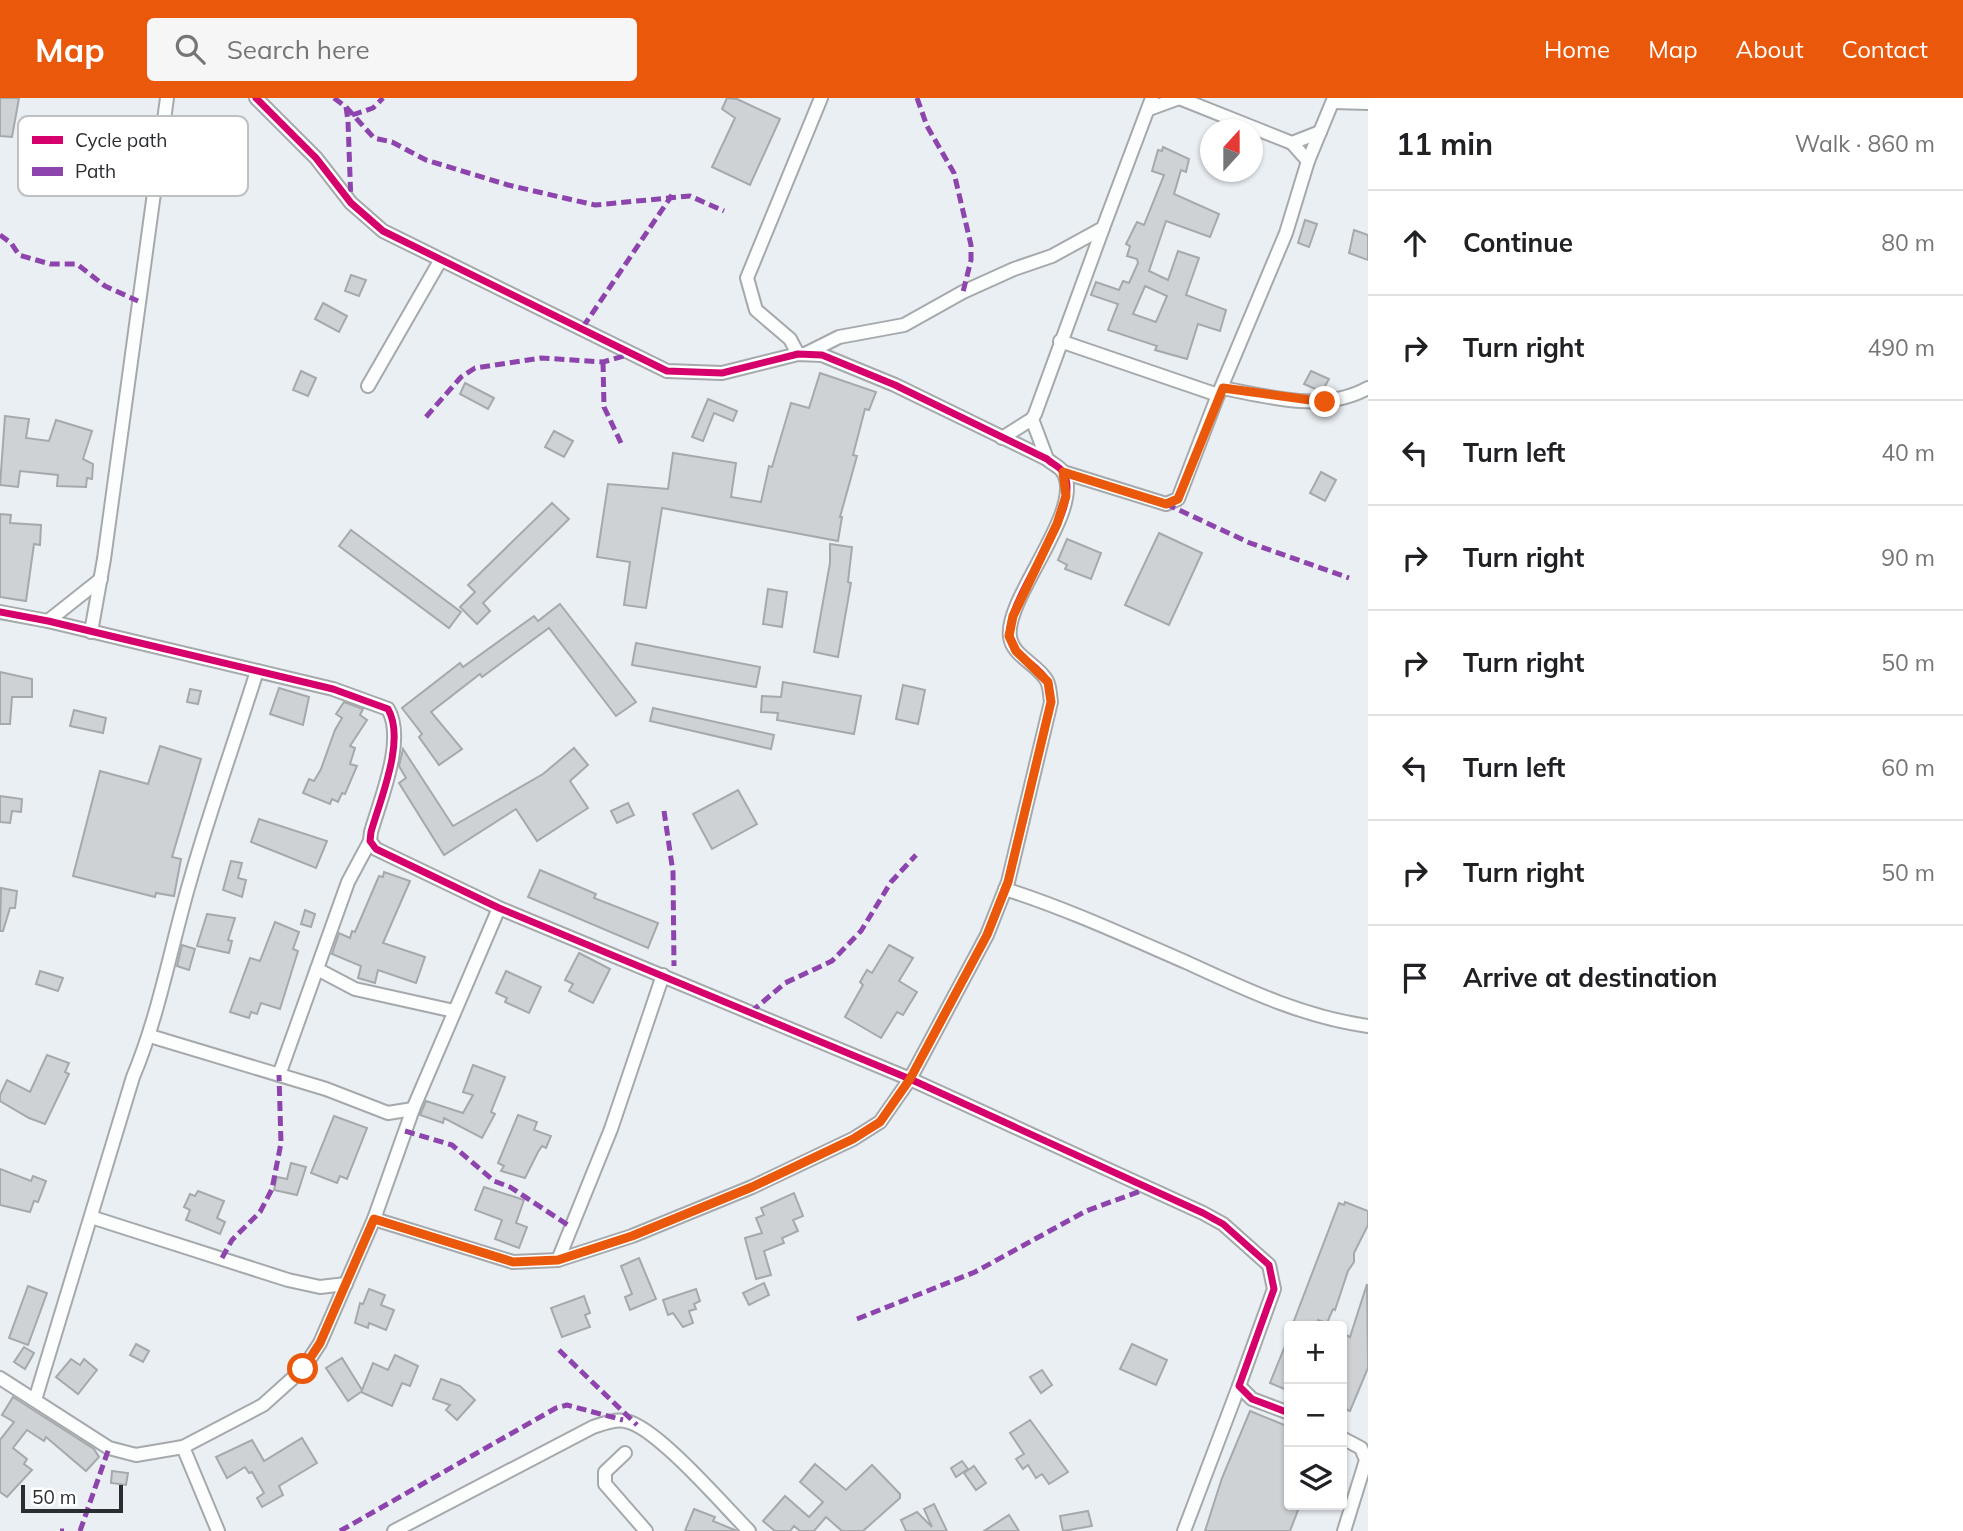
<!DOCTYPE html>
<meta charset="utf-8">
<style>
:root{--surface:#fff;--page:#f6f6f6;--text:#202124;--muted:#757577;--line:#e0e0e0;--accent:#ea580c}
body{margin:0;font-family:Mulish,sans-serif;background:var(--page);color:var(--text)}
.controls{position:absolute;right:21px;bottom:21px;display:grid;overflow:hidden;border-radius:7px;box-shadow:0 2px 5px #0004}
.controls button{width:63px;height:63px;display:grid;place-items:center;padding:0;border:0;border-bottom:2px solid var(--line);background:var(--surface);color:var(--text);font:35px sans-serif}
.compass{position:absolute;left:1200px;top:21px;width:63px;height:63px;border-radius:50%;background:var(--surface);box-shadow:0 2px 5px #0004;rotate:21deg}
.scale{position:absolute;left:21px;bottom:18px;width:102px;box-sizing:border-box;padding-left:7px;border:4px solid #2b2e31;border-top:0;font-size:19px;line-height:24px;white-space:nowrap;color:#2b2e31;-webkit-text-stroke:5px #fff;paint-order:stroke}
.stop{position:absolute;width:21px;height:21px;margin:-16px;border:5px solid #ea580c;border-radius:50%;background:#fff}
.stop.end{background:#ea580c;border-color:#fff;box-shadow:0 2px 7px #0008}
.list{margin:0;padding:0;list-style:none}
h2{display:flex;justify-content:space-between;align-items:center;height:91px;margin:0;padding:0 28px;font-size:30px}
h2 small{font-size:23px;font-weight:400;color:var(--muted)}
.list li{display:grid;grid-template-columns:46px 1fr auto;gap:21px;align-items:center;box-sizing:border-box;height:105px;padding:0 28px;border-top:2px solid var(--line)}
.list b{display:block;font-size:26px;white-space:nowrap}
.list em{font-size:23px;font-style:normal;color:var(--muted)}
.icon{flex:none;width:38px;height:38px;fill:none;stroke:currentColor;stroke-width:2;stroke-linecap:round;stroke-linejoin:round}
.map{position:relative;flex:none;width:1368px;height:1433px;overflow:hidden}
header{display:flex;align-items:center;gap:42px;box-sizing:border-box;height:98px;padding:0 35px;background:var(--accent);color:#fff}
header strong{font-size:33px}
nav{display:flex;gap:38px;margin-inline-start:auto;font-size:24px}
.search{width:490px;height:63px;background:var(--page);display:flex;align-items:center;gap:18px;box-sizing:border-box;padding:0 24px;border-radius:7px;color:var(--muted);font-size:26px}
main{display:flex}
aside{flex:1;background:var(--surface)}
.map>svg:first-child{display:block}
.building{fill:#ced2d5;stroke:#a5a9ac;stroke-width:2;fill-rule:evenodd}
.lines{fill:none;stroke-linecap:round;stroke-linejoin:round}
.minor-casing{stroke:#a6a9ac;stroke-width:16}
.minor{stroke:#fcfdfd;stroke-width:12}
.quiet{stroke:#8e44ad;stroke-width:5;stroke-dasharray:10 5;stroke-linecap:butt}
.cycleway-casing{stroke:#fff;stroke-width:11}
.cycleway{stroke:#d6006c;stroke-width:7}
.route{stroke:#ea580c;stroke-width:9}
.key{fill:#fff;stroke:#bfc0c1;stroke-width:2}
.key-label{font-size:19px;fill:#2b2e31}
</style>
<header>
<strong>Map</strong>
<div class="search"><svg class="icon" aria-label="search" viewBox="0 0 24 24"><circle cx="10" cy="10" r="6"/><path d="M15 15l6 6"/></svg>Search here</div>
<nav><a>Home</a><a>Map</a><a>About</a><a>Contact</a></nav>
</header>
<main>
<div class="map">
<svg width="1368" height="1433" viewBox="0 0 1368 1433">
<rect width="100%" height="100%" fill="#eaeff4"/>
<!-- building -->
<g class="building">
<path d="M0 0H19L12 39 0 38Z"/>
<path d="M727 0 737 1 780 21 750 87 712 69 735 20 722 11Z"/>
<path d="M1163 49 1189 61 1186 74 1181 72 1174 96 1219 116 1210 139 1166 123 1149 173 1168 182 1178 153 1199 160 1186 197 1226 212 1220 233 1198 226 1187 261 1155 252 1157 248 1108 232 1118 206 1091 197 1096 184 1119 192 1123 183 1129 185 1138 165 1137 161 1127 158 1130 148 1126 146 1137 124 1144 127 1164 77 1152 73 1158 52 1162 53ZM1145 188 1167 198 1156 224 1133 216Z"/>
<path d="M1305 122 1317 126 1309 149 1298 145Z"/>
<path d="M1354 132 1368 137V162L1349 155Z"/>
<path d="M351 177 366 182 359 198 345 193Z"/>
<path d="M323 205 347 218 339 234 315 221Z"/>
<path d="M301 273 316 280 308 298 293 292Z"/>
<path d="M1311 273 1329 281 1322 294 1304 286Z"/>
<path d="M820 275 876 294 869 312 865 311 853 357 857 358 840 419H842L838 443 662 410 646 510 624 507 630 464 597 459 608 386 668 391 673 355 736 365 731 399 761 404 769 368 772 369 791 305 809 310Z"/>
<path d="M465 285 494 300 488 311 460 296Z"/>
<path d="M708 301 737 313 733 323 714 315 703 343 692 339Z"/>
<path d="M5 318 29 321 26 340 49 343 56 322 92 333 83 361 93 366 92 381 87 380 86 389 57 388 58 377 20 373 18 389 0 387Z"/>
<path d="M554 333 573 343 564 359 545 349Z"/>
<path d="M1321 374 1336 382 1325 403 1310 395Z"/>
<path d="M552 405 569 421 483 505 490 513 477 526 460 509 475 494 468 487Z"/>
<path d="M0 416 11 417 10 425 41 427 40 447 34 446 26 503 0 499Z"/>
<path d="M351 432 461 514 449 530 339 448Z"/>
<path d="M1159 435 1202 455 1169 527 1125 507Z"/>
<path d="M1067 441 1101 455 1091 481 1065 471 1067 467 1058 462Z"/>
<path d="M830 446 852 449 848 484 851 485 838 559 814 554 830 465Z"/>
<path d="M768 491 787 494 782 529 763 526Z"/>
<path d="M560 506 636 604 616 618 549 530 482 579 480 576 431 614 462 651 439 667 419 639 422 636 402 610 460 565 463 569 534 518 538 523Z"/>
<path d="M636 545 760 569 756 589 632 567Z"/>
<path d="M0 574 32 581V599H12L10 626H0Z"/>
<path d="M783 584 861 598 854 636 777 622 778 615 761 614 762 598 781 599Z"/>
<path d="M903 587 925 592 918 626 896 621Z"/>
<path d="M279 590 309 599 303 627 270 616Z"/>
<path d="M190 591 201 593 198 606 187 604Z"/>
<path d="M344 604 363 611 360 617 367 622 350 648 355 650 350 666 357 668 345 696 342 695 338 704 332 701 330 706 303 695 309 681 314 683 321 671 335 632 342 620 336 616Z"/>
<path d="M653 610 774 637 771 651 650 623Z"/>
<path d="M74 612 106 620 103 635 70 628Z"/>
<path d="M160 648 201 661 172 759 181 761 174 798 156 795 155 799 73 778 100 673 148 686Z"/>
<path d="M574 650 588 667 570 683 588 710 537 743 516 711 444 757 399 685 406 680 399 668 403 651 453 728 543 676Z"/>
<path d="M738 692 757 726 712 751 693 716Z"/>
<path d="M0 698 22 701 21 714 12 713 10 725 0 724Z"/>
<path d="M628 705 634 717 617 725 611 713Z"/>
<path d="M259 721 327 743 316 770 251 744Z"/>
<path d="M231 763 242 765 238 780 246 782 242 799 223 792Z"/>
<path d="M540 772 596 796 594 800 658 825 648 850 528 799Z"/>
<path d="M384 774 410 783 383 845 425 859 416 885 378 872 375 885 358 880 361 868 332 856 339 835 350 840 352 833 355 834 379 778 383 779Z"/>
<path d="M1 790 17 793 15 810H10L3 833H0Z"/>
<path d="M305 812 315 816 311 829 301 826Z"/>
<path d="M207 816 235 820 228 842 232 843 229 855 197 848Z"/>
<path d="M275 824 299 834 293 851 298 853 280 911 261 905 257 916 251 914 249 920 230 914 250 860 260 863Z"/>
<path d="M182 847 195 851 189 872 177 868Z"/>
<path d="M889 847 913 860 899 883 917 894 903 917 897 914 881 940 845 919 863 887 860 884 867 872 872 875Z"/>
<path d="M579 855 610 871 593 905 569 893 573 886 565 882Z"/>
<path d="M40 873 63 880 58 893 36 886Z"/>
<path d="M506 873 541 889 529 915 505 904 507 900 496 895Z"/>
<path d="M47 957 69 965 65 974 69 976 45 1026 29 1020 0 1003V997L7 982 30 994Z"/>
<path d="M473 967 505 979 491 1014 495 1016 482 1040 444 1020 443 1025 420 1017 426 1003 463 1015 473 997 463 994Z"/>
<path d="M518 1017 537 1024 534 1032 551 1038 546 1050 542 1048 538 1054 525 1080 501 1073 504 1068 498 1065Z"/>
<path d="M334 1018 367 1030 347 1081 340 1078 337 1085 311 1075Z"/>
<path d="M291 1065 306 1069 297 1097 274 1092 277 1079 287 1081Z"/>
<path d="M0 1071 31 1083 33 1078 46 1083 38 1104 34 1103 30 1114 0 1107Z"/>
<path d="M484 1089 524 1102 516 1125 527 1129 519 1150 495 1141 502 1122 475 1112Z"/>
<path d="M198 1093 224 1103 217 1120 225 1124 220 1136 186 1122 190 1112 184 1109 190 1096 195 1098Z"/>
<path d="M794 1095 803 1118 793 1122 798 1133 782 1140 784 1145 764 1153 771 1177 756 1181 745 1140 762 1135 756 1120 764 1117 761 1110Z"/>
<path d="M1345 1104 1368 1113V1127L1354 1155V1164L1348 1173 1335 1212 1333 1211 1327 1225 1318 1222 1316 1228H1292L1339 1105 1344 1107Z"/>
<path d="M639 1160 656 1201 630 1212 625 1199 632 1196 621 1168Z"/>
<path d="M764 1185 769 1197 749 1207 743 1195Z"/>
<path d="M1367 1186 1368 1270 1350 1313 1342 1310V1248L1346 1237 1350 1239Z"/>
<path d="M28 1188 47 1195 28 1247 9 1240Z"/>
<path d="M369 1191 385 1197 381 1207 394 1212 386 1232 369 1225 368 1230 355 1225 360 1205 363 1206Z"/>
<path d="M696 1191 700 1203 694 1206 696 1211 689 1213 693 1225 683 1229 673 1215 668 1217 663 1202Z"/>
<path d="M584 1198 590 1215 585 1217 590 1229 562 1239 551 1210Z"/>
<path d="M1289 1238V1293L1270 1285Z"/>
<path d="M136 1246 149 1253 143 1264 130 1257Z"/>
<path d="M1132 1246 1167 1262 1156 1287 1120 1271Z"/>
<path d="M24 1249 34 1255 25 1271 14 1264Z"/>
<path d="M395 1257 418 1268 410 1288 402 1285 392 1308 361 1294 348 1303 326 1270 342 1260 362 1292 373 1265 388 1272Z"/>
<path d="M71 1261 80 1267 84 1261 97 1272 78 1296 56 1279Z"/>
<path d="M1042 1272 1052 1287 1041 1295 1030 1279Z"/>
<path d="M441 1281 460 1288 475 1302 457 1322 446 1312 450 1307 433 1301Z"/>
<path d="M13 1299 94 1351 99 1359 86 1373 46 1339 44 1343 27 1332 13 1350 27 1361 24 1366 32 1372 7 1399 0 1394V1342L14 1324 2 1317Z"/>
<path d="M1250 1313 1289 1329V1407H1300L1290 1433H1205L1222 1380Z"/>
<path d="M1030 1322 1068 1374 1049 1386 1042 1376 1036 1380 1028 1367 1023 1371 1016 1361 1024 1356 1010 1335Z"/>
<path d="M302 1340 317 1365 279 1388 283 1397 262 1409 257 1400 264 1395 252 1374 249 1375 245 1369 227 1380 216 1359 252 1342 264 1363Z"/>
<path d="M962 1363 968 1371 956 1379 951 1370Z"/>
<path d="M815 1366 846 1392 872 1367 900 1396V1400L863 1433H842L826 1419 814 1433H800L794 1428 790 1433H775L763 1423 785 1398 809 1419 823 1404 800 1384Z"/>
<path d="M974 1368 986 1385 976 1392 964 1375Z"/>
<path d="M112 1373 128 1375 126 1387 111 1385Z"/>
<path d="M934 1406 947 1433H906L901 1422 917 1414 932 1429 924 1411Z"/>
<path d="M694 1411 715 1419 713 1423 737 1433H685Z"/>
<path d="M1088 1413 1092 1428 1063 1433 1060 1418Z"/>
<path d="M1009 1417 1019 1433H984Z"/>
</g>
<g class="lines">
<!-- minor casing -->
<g class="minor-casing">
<g id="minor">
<path d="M256 0 316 60 351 105 383 133 667 273 722 275 798 256 822 257 895 287 1047 361C1051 365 1060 369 1063 374 1086 411 1004 500 1010 539 1013 559 1038 566 1047 583 1050 589 1050 598 1051 604L1008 784 987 837 910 981 880 1024 853 1041 752 1089 632 1138 558 1162 513 1164 374 1121"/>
<path d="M1179 0 1292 45 1308 63"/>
<path d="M1333 4 1368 5"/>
<path d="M1149 11 1179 0"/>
<path d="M1292 45 1320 34"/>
<path d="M1060 243 1218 297"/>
<path d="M807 255 839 239 904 227 963 194 1014 171 1052 158 1103 130 1152 0"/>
<path d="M798 256 790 241 756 212 747 180 821 0"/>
<path d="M368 288 440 163"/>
<path d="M1222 290C1271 299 1323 315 1368 290"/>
<path d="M1032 321 1047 361"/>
<path d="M1002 340 1032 321 1035 316 1103 130"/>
<path d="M1063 374 1166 406 1178 401 1218 297 1286 135 1308 63 1334 0"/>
<path d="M0 514 48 523 333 591 388 611C406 642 380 702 371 734L370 743 376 751 499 810 910 981 1203 1115 1223 1126 1269 1167 1274 1191 1239 1288 1252 1301 1289 1315"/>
<path d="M48 523 101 481"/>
<path d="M91 534 104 461 167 0"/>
<path d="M1005 791C1068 811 1128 839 1188 865 1247 892 1303 919 1368 928"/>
<path d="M317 871 355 891 454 913"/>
<path d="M150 938 326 991 388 1015 413 1011"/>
<path d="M279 977 348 784 370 743"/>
<path d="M91 1119 288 1182 320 1189 346 1186"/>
<path d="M558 1162 611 1031 663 877"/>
<path d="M0 1280 109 1350 136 1357 183 1349 263 1307 303 1271 320 1245 374 1121 413 1011 499 810"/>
<path d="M35 1302 133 979C159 917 171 848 190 783 210 712 235 643 257 573"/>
<path d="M1342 1340 1361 1350 1366 1362 1344 1433"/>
<path d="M183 1349 218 1433"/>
<path d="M625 1355 605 1374V1386L646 1433"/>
<path d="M394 1433 593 1329C602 1326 615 1321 625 1323 655 1327 725 1409 749 1433"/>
<path d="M1184 1433 1239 1288"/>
</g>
</g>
<!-- minor -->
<use href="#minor" class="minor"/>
<!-- quiet -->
<g class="quiet">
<path d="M334 0 346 9 348 23 351 105"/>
<path d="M917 0 927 28 954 75 971 147V162L963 194"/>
<path d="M346 9 374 40 392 44 426 62 508 87 595 107 690 98 724 113"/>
<path d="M352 17 373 10 383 0"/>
<path d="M0 137 11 145 19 157 50 166H77L105 188 138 203"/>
<path d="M583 229 672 97"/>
<path d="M603 264 604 309 621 345"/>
<path d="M426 319 461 279 475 270 541 260 603 264 631 256"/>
<path d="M1166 406 1250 445 1349 480"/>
<path d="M664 713 673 774 674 868"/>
<path d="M751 914 785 885 832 863 861 833 891 784 916 757"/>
<path d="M405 1033 452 1047 494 1083 510 1089 571 1129"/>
<path d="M222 1160 232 1142 260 1114 272 1091 281 1045 279 977"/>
<path d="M857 1221 975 1174 1086 1113 1149 1090"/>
<path d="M559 1252 637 1327"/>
<path d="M60 1433H64"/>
<path d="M80 1433 109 1350"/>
<path d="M340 1433 556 1310 567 1307 623 1322"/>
</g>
<!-- cycleway casing -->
<g class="cycleway-casing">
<g id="cycleway">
<path d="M256 0 316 60 351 105 383 133 667 273 722 275 798 256 822 257 895 287 1047 361C1051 365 1060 369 1063 374 1086 411 1004 500 1010 539 1013 559 1038 566 1047 583 1050 589 1050 598 1051 604L1008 784 987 837 910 981 880 1024 853 1041 752 1089 632 1138 558 1162 513 1164 374 1121"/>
<path d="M0 514 48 523 333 591 388 611C406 642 380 702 371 734L370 743 376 751 499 810 910 981 1203 1115 1223 1126 1269 1167 1274 1191 1239 1288 1252 1301 1289 1315"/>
</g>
</g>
<!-- cycleway -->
<use href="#cycleway" class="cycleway"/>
</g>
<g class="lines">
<!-- route -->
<path class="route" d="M303 1271 320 1245 374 1121 513 1164 558 1162 632 1138 752 1089 853 1041 880 1024 910 981 987 837 1008 784 1051 604 1048 584 1016 553 1009 538 1013 518 1057 426 1066 398 1063 374 1166 406 1178 401 1223 290 1325 304"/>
</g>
<!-- legend -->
<rect x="18" y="18" width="230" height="80" rx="10" class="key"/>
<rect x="32" y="38" width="31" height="8" fill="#d6006c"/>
<rect x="32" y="69" width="31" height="9" fill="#8e44ad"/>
<g class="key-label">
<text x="75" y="49">Cycle path</text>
<text x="75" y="80">Path</text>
</g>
</svg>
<div class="controls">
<button>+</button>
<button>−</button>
<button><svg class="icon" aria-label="layers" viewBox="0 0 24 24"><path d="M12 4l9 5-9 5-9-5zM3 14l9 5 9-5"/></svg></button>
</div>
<svg class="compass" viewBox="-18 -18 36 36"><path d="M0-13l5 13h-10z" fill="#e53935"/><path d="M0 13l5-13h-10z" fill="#757577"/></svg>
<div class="scale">50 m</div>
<div class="stop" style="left:303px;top:1271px"></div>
<div class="stop end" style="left:1325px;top:304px"></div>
</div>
<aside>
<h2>11 min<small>Walk · 860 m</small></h2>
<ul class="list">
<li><svg class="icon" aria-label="ahead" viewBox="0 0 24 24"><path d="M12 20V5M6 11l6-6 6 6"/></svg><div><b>Continue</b></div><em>80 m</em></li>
<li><svg class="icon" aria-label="right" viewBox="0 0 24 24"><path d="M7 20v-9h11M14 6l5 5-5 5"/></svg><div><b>Turn right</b></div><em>490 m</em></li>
<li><svg class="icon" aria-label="left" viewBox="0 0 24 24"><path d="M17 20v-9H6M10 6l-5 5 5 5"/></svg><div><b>Turn left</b></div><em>40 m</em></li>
<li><svg class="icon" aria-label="right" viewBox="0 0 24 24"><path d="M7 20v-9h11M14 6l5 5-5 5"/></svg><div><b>Turn right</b></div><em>90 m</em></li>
<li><svg class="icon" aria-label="right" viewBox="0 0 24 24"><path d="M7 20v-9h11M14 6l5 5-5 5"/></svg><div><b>Turn right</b></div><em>50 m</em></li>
<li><svg class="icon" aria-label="left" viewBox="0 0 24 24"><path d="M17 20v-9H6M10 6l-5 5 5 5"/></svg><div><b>Turn left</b></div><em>60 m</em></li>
<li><svg class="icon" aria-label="right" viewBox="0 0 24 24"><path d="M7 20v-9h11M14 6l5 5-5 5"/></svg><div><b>Turn right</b></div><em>50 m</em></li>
<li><svg class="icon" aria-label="arrive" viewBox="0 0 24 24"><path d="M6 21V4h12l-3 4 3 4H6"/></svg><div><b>Arrive at destination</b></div></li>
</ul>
</aside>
</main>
